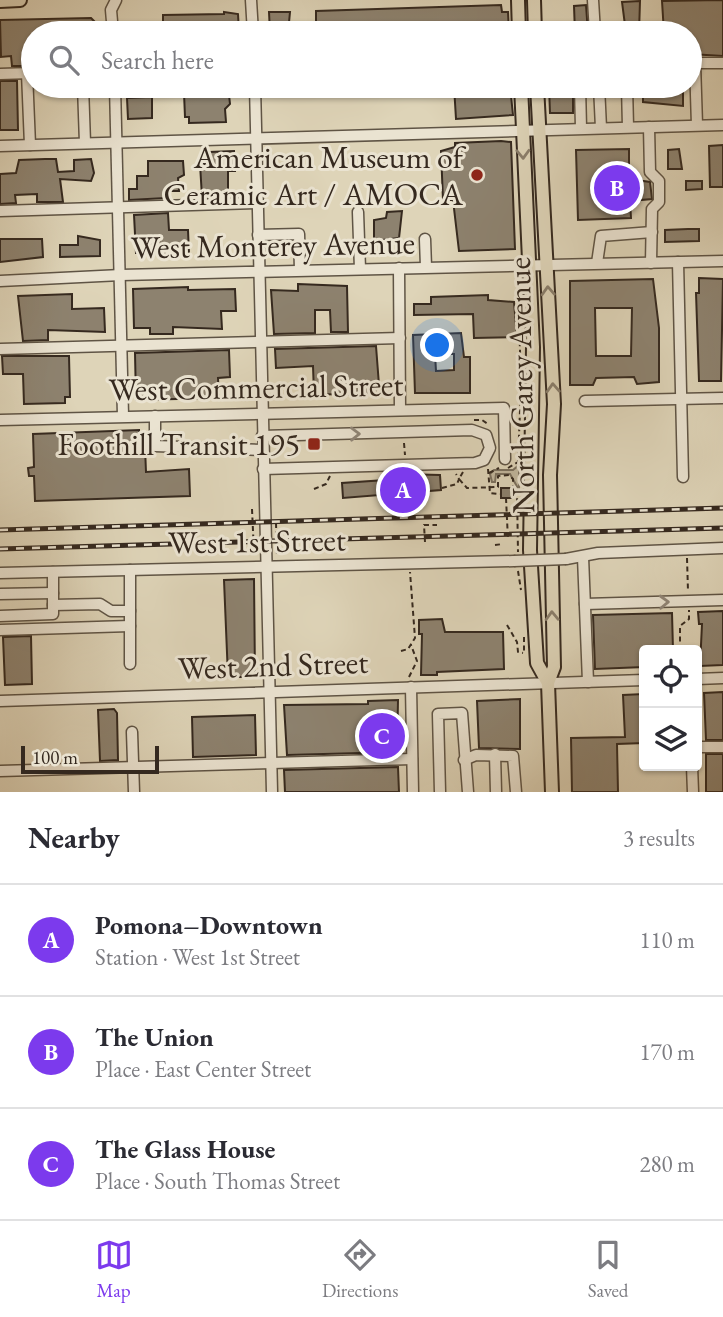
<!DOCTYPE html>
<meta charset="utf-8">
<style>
:root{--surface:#fff;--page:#f2f2f3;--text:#2b2b33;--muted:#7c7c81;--line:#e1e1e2;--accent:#7c3aed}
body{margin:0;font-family:"EB Garamond",serif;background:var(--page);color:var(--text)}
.controls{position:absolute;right:21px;bottom:21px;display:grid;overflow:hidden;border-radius:7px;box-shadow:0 2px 5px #0004}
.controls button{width:63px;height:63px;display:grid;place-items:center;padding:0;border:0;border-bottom:2px solid var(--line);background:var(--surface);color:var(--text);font:35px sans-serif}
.scale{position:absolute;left:21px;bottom:18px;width:138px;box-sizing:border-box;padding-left:7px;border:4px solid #35291f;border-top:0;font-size:19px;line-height:24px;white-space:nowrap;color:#35291f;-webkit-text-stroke:5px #eae3d1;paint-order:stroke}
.you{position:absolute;left:438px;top:346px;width:24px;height:24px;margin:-18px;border:5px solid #fff;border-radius:50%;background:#1a73e8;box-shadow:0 0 0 10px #1a73e833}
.badge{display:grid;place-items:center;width:46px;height:46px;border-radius:50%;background:var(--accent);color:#fff;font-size:23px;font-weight:700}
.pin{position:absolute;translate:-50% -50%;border:4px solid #fff;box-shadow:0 2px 7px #0006}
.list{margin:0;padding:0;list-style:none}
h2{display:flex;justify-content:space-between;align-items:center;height:91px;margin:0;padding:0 28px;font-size:30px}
h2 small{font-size:23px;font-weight:400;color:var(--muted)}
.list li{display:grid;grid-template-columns:46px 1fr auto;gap:21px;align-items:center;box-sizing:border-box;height:112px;padding:0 28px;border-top:2px solid var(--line)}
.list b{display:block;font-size:26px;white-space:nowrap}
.list p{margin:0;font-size:23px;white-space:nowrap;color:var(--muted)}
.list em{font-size:23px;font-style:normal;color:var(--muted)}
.icon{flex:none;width:38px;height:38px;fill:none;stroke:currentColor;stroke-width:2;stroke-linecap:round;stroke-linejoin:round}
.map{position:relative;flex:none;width:723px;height:792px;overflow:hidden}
.search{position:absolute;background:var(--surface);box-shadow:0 2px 5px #0004;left:21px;right:21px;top:21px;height:77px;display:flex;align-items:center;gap:18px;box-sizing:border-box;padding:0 24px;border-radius:38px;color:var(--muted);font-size:26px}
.sheet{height:427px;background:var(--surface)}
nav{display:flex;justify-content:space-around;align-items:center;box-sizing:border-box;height:98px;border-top:2px solid var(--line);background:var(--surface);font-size:19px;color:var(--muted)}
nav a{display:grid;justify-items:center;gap:4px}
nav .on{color:var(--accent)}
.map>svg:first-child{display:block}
.green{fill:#c1b79e;stroke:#7b705e;stroke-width:2}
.building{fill:#8d826f;stroke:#35291f;stroke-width:2;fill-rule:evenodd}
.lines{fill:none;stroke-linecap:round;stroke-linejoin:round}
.minor-casing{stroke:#5f5445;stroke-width:13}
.major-casing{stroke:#35291f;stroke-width:16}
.path{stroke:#35291f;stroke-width:2;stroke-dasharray:5 3.5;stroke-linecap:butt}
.minor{stroke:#eae3d1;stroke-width:10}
.major{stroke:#ded4b8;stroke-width:12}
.rail-casing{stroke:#35291f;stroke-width:5}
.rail{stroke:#eae3d1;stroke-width:2.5;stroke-dasharray:8;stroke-linecap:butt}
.minor-bridge-casing{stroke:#5f5445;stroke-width:13;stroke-linecap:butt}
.path-bridge{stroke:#35291f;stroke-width:2;stroke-dasharray:5 3.5;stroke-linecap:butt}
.minor-bridge{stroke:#eae3d1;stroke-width:10}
.oneway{stroke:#8a7e6c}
.oneway2{stroke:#908678}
.poi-dot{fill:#8f2418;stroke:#eae3d1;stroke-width:2.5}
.labels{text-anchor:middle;stroke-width:6;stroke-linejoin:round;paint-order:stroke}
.poi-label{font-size:32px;fill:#35291f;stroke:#eae3d1;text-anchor:end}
.street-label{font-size:32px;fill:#35291f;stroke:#eae3d1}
</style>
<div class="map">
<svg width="723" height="792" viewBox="0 0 723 792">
<rect width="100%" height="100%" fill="#ded4b8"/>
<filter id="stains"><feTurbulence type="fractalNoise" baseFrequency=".00286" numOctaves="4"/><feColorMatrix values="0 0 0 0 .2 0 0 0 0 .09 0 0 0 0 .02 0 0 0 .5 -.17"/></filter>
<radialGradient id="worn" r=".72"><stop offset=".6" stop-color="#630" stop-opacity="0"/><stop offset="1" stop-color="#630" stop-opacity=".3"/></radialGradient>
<!-- green -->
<path class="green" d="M519 465V490L510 474H496L495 482H492L490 474 494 470H513Z"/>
<!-- building -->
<g class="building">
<path d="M723 0V56L690 54V33H664L662 1Z"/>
<path d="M640 1 639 33H626L622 2Z"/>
<path d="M501 5 502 12H508L509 33H316V11Z"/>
<path d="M586 5 588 33H575L574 6Z"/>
<path d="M224 12 238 14 239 32 163 33V15L224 14Z"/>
<path d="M269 12H290L288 33H270Z"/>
<path d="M91 18 97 24 98 33H33L31 66H12L11 56 1 57 0 20Z"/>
<path d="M0 81H17L18 130H0Z"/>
<path d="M189 86H228L230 104 225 109 226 122 189 123V117H185L184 93H189Z"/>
<path d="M454 86H510L513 115 456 119Z"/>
<path d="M549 86H573V113H550Z"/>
<path d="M643 86H683V106L643 102Z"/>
<path d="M152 97V118L128 119 127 98Z"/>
<path d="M501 141 511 142 515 249 459 251 453 200H443L441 151 455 147V143Z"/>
<path d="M723 145V187H710L709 146Z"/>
<path d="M629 149V179L650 182 652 199 630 201 631 218 578 220 576 150Z"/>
<path d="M679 149 682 169H668V150Z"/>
<path d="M234 151 235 171H228V196L202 197 200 164H209V152Z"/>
<path d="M45 159H56L58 172 74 171V160L91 159 94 173 91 181 60 179 63 202H37V194L15 195 16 203 0 204V174L16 173 19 160Z"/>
<path d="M148 161H183L184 175 178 178 179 191H166V198L129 200V189H137V176H148Z"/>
<path d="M686 181H702V189L686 190Z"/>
<path d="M402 211 399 238 374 241V220L386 218 387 212Z"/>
<path d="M168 213 169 230H188L189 254 159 257V252L136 253 134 215Z"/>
<path d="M688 229H699V241L665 242V230Z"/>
<path d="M78 236 100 240V256L60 257V245H78Z"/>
<path d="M0 239H42L43 257 0 262Z"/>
<path d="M699 278 723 279 721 381H699L696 293H699Z"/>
<path d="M653 279 659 328V382L637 384 634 377 596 378 593 385H570V281ZM595 308H632L631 356H596Z"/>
<path d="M298 284 347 286 348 332H331L330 310H315V333L274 334 271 290 298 291Z"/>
<path d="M188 287V290L235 289 236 311H221L222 329 173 327V334H150V328H134L133 289Z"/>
<path d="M72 294V309L104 308 105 332 48 330V340L23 341 18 296Z"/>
<path d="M488 295V300L514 302 517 337 474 338 473 314 414 315V304H431V297Z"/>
<path d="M461 333 464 357H470V393H415L413 335ZM435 354H454V370L436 371Z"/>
<path d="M376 346 379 385 375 392 364 395 314 394 313 366 276 368 275 349Z"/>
<path d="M229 350 230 377 218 378 219 398 136 400 135 353Z"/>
<path d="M2 356H69L70 397H65V403L24 404 23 374H3Z"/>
<path d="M139 430V447H145L146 472 189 469 190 496 35 501 34 476H29L28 468 34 467 33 434Z"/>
<path d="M400 474 440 475 441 490 343 498 342 483 400 479Z"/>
<rect x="501" y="488" width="10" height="10"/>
<path d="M254 579 255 677H228L224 580Z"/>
<path d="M723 611V665L700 666 702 624H699L698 612Z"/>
<path d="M672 613 673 650H644V667L595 669 593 615Z"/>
<path d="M442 619 445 632H503L504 669 437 672V675H421L422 634H419V620Z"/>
<path d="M31 636 32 684 5 685 3 637Z"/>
<path d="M723 692V740H706L704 693Z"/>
<path d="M644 694V743L617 744 618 792H572L571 738 625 737 623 695Z"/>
<path d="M520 699V749L479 748 477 701Z"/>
<path d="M398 700 397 752 287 755 284 705 368 704V701Z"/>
<path d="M114 709 117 713 118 760 100 761 98 710Z"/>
<path d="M255 715 256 755 193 757 192 717Z"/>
<rect x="706" y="754" width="17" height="38"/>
<path d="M398 767 399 792H285L284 770Z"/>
</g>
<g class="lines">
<!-- minor casing -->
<g class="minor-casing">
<g id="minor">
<path d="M251 0 253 33"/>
<path d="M593 0 595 33"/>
<path d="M113 33 111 10 116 0"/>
<path d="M27 73 30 145"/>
<path d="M0 74 31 73"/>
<path d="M83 86 85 143"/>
<path d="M115 86 123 416"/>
<path d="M255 86 272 792"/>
<path d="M580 86 581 128"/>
<path d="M599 86 601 128"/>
<path d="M627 86 628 127"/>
<path d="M697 125 695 63H723"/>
<path d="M649 127 650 172 659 181V202L652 209 651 263"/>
<path d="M0 146 723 125"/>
<path d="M0 211 258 203"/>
<path d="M358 212 360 269"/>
<path d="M258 235 299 234 300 270"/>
<path d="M425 239 426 267"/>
<path d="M678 262 683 477"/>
<path d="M597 263 601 236 652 232"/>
<path d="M399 268 400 410"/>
<path d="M0 281 121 275 723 261"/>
<path d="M0 349 400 338"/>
<path d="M585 401 723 398"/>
<path d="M155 416V446L263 450"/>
<path d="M0 420 504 408 505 459"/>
<path d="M262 436 472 430 486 435 490 448 484 460 475 463 263 469"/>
<path d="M583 557 588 682"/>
<path d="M566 559 598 553 723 548"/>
<path d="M130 570V664"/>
<path d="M0 573 514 561"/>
<path d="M0 594 53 593"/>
<path d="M585 604 723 600"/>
<path d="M53 605 100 604 111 611H130"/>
<path d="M0 616 53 614V572"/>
<path d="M0 630 130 626"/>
<path d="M697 679 723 678"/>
<path d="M411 687 413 792"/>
<path d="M0 701 644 680"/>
<path d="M132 732 134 792"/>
<path d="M697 747H723"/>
<path d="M495 754 496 792"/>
<path d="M464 760 476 755 513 756 516 792"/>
<path d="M692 766 693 792"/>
<path d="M0 771 412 759"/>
<path d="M440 792 438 714 462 713 468 792"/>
</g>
</g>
<!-- major casing -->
<g class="major-casing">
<g id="major">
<path d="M518 0 519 33"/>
<path d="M534 0 535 33"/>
<path d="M0 1 20 0"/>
<path d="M521 86 533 347 530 550 537 663 548 683 552 792"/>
<path d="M537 86 554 404 550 475 554 667 548 683"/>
</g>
</g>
<!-- path -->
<g class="path">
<path d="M474 420H482L488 424"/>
<path d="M404 443 405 455"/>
<path d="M508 468 518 462 521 384 518 284"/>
<path d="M488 469 490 493 500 494"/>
<path d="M463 472 459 479 467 488 498 487V476L509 475 513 479V492H517L518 552"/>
<path d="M489 473 499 468"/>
<path d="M442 488 457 484 459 479 456 474"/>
<path d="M314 489 326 484 330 476"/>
<path d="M252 509 254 553"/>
<path d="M276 523 277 556"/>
<path d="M425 542 424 525H437"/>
<path d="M495 545 503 544"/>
<path d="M687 558 688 591"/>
<path d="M518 571 521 590"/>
<path d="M507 625 517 642 518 652 523 653"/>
<path d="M524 637V654"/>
<path d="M680 650V626L689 619V610"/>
<path d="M401 651 408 649 415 638 410 572"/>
<path d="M409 677 417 661 411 645"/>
</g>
<!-- minor -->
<use href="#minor" class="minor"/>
<!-- major -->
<use href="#major" class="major"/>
<!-- rail casing -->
<g class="rail-casing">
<g id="rail">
<path d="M0 530 723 508"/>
<path d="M0 549 723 528"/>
</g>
</g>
<!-- rail -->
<use href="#rail" class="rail"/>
<!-- minor-bridge casing -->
<g class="minor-bridge-casing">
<path id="minor-bridge" d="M514 561 566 559"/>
</g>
<!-- path-bridge -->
<path class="path-bridge" d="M506 498 508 540"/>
<!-- minor-bridge -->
<use href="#minor-bridge" class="minor-bridge"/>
</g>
<!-- one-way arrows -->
<defs><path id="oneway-chevron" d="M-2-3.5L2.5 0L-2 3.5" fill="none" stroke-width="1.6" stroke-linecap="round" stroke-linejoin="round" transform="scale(1.75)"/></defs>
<g class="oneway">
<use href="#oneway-chevron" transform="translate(523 154) rotate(88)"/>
<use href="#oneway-chevron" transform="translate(548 291) rotate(-93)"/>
<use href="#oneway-chevron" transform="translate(553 388) rotate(-93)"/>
<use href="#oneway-chevron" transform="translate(552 616) rotate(-92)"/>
</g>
<g class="oneway2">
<use href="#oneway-chevron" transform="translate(355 434) rotate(-1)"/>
<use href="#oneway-chevron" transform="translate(664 602) rotate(-2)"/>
</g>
<!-- markers -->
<g class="poi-dot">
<circle cx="477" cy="175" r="7"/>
<rect x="307" y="437" width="14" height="14" rx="3.5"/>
</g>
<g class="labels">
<!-- poi labels -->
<g class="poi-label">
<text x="463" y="168">American Museum of<tspan x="463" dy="37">Ceramic Art / AMOCA</tspan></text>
<text x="300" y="455">Foothill Transit 195</text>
</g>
<!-- street labels -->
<g class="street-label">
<text transform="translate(273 245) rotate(-1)" y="11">West Monterey Avenue</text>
<text transform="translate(521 385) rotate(-91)" y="11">North Garey Avenue</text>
<text transform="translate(256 387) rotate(-1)" y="11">West Commercial Street</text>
<text transform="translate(257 541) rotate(-1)" y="11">West 1st Street</text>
<text transform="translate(273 665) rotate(-2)" y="11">West 2nd Street</text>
</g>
</g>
<rect width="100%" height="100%" filter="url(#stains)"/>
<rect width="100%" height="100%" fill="url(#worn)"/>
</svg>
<div class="controls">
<button><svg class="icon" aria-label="locate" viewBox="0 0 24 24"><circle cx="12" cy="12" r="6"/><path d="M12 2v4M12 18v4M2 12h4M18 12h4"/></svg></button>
<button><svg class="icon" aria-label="layers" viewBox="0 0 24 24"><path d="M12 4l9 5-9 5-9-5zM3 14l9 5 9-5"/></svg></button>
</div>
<div class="scale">100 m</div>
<div class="you"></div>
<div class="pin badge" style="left:403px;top:490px">A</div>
<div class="pin badge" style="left:617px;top:188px">B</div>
<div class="pin badge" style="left:382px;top:736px">C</div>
<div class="search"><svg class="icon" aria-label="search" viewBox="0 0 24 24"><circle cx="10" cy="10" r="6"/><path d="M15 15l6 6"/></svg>Search here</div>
</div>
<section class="sheet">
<h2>Nearby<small>3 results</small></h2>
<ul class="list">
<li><span class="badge">A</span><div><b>Pomona–Downtown</b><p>Station · West 1st Street</p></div><em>110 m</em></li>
<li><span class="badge">B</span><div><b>The Union</b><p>Place · East Center Street</p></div><em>170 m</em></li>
<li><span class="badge">C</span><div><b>The Glass House</b><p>Place · South Thomas Street</p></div><em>280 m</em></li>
</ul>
</section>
<nav>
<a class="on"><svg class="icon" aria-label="map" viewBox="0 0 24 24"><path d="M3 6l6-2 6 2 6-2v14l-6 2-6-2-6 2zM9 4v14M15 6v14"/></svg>Map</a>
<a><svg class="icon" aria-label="directions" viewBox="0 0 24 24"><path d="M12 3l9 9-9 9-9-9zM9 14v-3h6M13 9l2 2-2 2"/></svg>Directions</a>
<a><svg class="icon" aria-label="saved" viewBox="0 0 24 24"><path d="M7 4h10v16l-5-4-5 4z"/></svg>Saved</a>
</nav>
